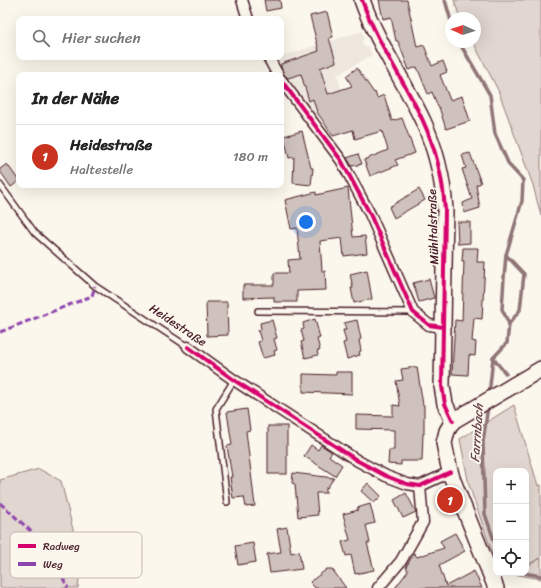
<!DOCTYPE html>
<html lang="de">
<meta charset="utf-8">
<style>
:root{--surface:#fff;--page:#f2f2f2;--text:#222;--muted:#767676;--line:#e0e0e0;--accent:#c8321e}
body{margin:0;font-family:Sriracha,sans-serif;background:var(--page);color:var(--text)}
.controls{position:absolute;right:12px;bottom:12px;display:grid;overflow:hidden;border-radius:8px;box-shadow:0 4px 16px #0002}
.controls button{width:36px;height:36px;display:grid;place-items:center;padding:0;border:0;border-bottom:1px solid var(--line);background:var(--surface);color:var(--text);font:20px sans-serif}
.compass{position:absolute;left:445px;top:12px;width:36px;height:36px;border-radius:50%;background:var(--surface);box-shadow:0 4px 16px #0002;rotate:273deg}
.you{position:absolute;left:306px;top:222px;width:14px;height:14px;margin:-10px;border:3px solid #fff;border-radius:50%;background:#1a73e8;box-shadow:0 0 0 6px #1a73e833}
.badge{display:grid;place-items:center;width:26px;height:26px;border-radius:50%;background:var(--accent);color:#fff;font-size:13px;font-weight:700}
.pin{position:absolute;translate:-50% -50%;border:2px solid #fff;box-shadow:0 1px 4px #0006}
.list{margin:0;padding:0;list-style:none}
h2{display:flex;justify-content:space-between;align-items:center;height:52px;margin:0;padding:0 16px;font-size:17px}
h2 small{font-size:13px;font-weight:400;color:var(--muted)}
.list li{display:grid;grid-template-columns:26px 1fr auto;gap:12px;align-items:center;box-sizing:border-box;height:64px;padding:0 16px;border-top:1px solid var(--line)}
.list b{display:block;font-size:15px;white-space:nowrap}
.list p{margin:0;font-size:13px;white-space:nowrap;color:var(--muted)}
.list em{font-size:13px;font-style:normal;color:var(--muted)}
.icon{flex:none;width:22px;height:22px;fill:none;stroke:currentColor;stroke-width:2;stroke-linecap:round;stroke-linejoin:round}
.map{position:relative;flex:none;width:541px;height:588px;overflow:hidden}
.search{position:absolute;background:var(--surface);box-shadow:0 4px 16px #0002;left:16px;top:16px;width:268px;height:44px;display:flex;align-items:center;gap:10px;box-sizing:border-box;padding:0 14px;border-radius:8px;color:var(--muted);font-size:15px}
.panel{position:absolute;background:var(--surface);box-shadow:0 4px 16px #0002;left:16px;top:72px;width:268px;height:116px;border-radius:8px}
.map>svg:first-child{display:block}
.built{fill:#eee7de}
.green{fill:#e2d7d0;stroke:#967b7e}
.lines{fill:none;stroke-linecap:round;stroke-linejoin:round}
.stream{stroke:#907477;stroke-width:3.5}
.building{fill:#cfc2bc;stroke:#4a1f2b}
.lane-casing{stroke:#4a1f2b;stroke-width:8}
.street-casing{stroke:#4a1f2b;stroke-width:13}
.secondary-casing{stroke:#4a1f2b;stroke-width:18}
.lane{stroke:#fbf7ec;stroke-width:5}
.street{stroke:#fbf7ec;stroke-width:10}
.secondary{stroke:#fbf7ec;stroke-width:15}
.quiet{stroke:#8e44ad;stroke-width:3;stroke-dasharray:6 3;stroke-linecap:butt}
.cycleway-casing{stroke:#fbf7ec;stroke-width:6}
.cycleway{stroke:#d6006c;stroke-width:4}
.labels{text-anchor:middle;stroke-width:3.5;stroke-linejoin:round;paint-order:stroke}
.street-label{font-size:12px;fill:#4a1f2b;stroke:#fbf7ec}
.water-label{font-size:13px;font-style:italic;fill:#6d4a51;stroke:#fbf7ec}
.key{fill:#fbf7ec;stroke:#c6b6b2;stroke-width:1}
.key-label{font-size:11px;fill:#4a1f2b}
</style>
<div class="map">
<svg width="541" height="588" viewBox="0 0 541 588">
<rect width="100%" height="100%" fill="#fbf7ec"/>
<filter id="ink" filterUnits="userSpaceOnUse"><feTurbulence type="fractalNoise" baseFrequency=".025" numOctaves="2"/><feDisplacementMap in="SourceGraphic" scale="8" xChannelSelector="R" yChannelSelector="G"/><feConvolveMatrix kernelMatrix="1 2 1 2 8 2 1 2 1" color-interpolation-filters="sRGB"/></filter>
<g filter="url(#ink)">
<!-- built -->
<path class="built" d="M362 31 364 38 362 42 364 47 368 46 372 55 337 75 347 109 316 119 276 58Z"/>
<!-- green -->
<g class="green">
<path d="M454 0H541V216L533 185 498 90 473 42H475V18H460Z"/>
<path d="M514 405 538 486 541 485V557L526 566V471H496V554L491 549 469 485 460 439Z"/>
<path d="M39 469 61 481 81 562 78 588H0V480Z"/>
<path d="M541 558V579L513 574 512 573H526V567Z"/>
</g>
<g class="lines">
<!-- stream -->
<g class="stream">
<path d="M445 0 451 21"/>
<path d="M459 42 490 95 495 134 509 165 523 180 522 201 506 255 504 278 502 309 509 324 507 343 493 358 489 395"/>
<path d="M506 255 524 274 520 310 509 324"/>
<path d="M493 358 506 374"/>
<path d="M488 406 483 442 485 514 496 546"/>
<path d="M524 573 541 576"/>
</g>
</g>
<!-- building -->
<g class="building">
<path d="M264 0H280L281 8 266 11Z"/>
<path d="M379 0H407L417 47 424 45 432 66 443 61 447 72 440 75 450 100 462 96 470 121 446 129 439 107H438L432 92 428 94 417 67 409 70 398 41H396L391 17 383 19Z"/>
<path d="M327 12 333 37 329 38 336 62 320 68 328 94 352 86 346 76 357 68 374 93 375 92 377 98 384 95 392 121 402 118 415 153 395 160 398 165 370 176 364 160 388 150 382 131 355 139 353 130 333 136 317 112 313 99 309 101 301 74 288 78 284 75 281 67V64L319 51 310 16Z"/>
<path d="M302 131 311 168H313L311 185 293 183 294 157 289 158 284 136Z"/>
<path d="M470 153 481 183 476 185 480 208 464 213 463 203 472 199 462 169 466 168 462 155Z"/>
<path d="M358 154 362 164 352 166 347 158Z"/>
<path d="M7 164 19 181 11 187 0 171V169Z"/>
<path d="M348 188 353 237 365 236 367 253 344 256 342 238 320 241 322 271H325L326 290 297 291V302H274V297L243 298V285H274V273H289L288 260 300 259 297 228 291 229 285 200 316 192V195Z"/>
<path d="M419 189 425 200 394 218 389 207Z"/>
<path d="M457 222H470V243L458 244Z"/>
<path d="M463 248H478L477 262H485L482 319 474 318 472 341 476 342 475 356 469 355 468 375 452 374 455 320 462 321 464 261H462Z"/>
<path d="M367 270 372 299 354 303 351 288H353L350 274Z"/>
<path d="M429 279 434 298 419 302 413 283Z"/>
<path d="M206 302H227L228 335 207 336Z"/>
<path d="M315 319 320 338 317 339 320 350 317 351 318 355 305 358 301 342 304 341 301 330 304 329 303 323Z"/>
<path d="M272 320 277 338 274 339 277 350 274 351 275 355 263 358 258 342 261 341 258 330 261 329 260 323Z"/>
<path d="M357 320 361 339 359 340 361 351 359 352 360 355 347 359 343 343 346 342 343 330H346L344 323Z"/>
<path d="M417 367 423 405H424V434H423L422 461H401V465L388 464 389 450H394V430L356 429V415L393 416V405L400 406 396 381 403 380 401 369Z"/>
<path d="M336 372H352V394L303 392V374L336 375Z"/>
<path d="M247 409 250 430 246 431 255 506 246 507 244 497 233 498 230 477H232L227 446 232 445 227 412Z"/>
<rect x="268" y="426" width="19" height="48"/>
<path d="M311 445 318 450 321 445 332 452 329 456 342 465 335 476 304 456Z"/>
<path d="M293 473 334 478 327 488 326 487V493H316L318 515 298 517 295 484 292 483Z"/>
<path d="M368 483 381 496 374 503 361 491Z"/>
<path d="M406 493 416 512 403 518 394 500Z"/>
<path d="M370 504 375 523 366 525 370 543H367L374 570 355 574 351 555 346 556 342 542 350 540 343 514 358 510 357 508Z"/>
<path d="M287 527 291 553 299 551 302 569 270 573 267 554 281 552 277 529Z"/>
<path d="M455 533 465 551 439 565 446 586 474 571 482 588H395L408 571 406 567 414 553 417 557 444 548 440 541Z"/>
<path d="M253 543 256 562 238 565 235 546Z"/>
<path d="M327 569H332L346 588H315L310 582Z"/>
</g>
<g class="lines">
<!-- lane casing -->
<g class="lane-casing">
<g id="lane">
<path d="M0 185 35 233 95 286 188 347"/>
<path d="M258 311 413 312"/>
<path d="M227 502 216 409 234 380"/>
</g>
</g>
<!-- street casing -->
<g class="street-casing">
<g id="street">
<path d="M242 0 248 19"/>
<path d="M268 57 278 75"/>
<path d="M281 80 341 160 370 214 413 312 429 325 443 327"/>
<path d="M188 347 234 380 358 461 386 476 407 484 420 486 450 472"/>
<path d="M378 588 401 561 423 522 420 486"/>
</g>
</g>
<!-- secondary casing -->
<g class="secondary-casing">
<g id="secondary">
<path d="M362 0C377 43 404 80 423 121 436 149 443 179 445 210L442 386 445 404 453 421"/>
<path d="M496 588 452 478 448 463 444 443 447 431 453 421 541 369"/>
</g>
</g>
<!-- lane -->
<use href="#lane" class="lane"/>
<!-- street -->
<use href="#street" class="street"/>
<!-- secondary -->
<use href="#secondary" class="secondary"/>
<!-- quiet -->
<g class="quiet">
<path d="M0 332 92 296 95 286"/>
<path d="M0 503 46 545 68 588"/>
</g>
<!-- cycleway casing -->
<g class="cycleway-casing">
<g id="cycleway">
<path d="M362 0C377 43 404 80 423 121 436 149 443 179 445 210L442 386 445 404 453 421"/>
<path d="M281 80 341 160 370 214 413 312 429 325 443 327"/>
<path d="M188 347 234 380 358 461 386 476 407 484 420 486 450 472"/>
</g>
</g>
<!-- cycleway -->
<use href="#cycleway" class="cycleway"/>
</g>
</g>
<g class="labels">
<!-- street labels -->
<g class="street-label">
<text transform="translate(433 227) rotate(-92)" y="4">Mühltalstraße</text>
<text transform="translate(178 325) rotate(34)" y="4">Heidestraße</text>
</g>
<!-- water labels -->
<g class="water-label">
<text transform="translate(476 433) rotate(-86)" y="5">Farrnbach</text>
</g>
</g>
<!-- legend -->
<rect x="10" y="532" width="132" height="46" rx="6" class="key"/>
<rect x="18" y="544" width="18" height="4" fill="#d6006c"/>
<rect x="18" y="562" width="18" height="4" fill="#8e44ad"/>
<g class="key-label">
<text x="43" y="550">Radweg</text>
<text x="43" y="568">Weg</text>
</g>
</svg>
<div class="controls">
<button>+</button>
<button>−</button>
<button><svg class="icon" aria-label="locate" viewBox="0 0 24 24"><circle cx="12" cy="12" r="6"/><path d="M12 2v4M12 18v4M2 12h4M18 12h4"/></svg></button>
</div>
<svg class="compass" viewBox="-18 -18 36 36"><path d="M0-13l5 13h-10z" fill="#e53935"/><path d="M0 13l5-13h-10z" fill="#767676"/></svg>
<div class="you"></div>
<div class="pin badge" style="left:450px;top:500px">1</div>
<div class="search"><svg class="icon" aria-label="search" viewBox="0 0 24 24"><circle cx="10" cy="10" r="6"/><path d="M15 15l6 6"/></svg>Hier suchen</div>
<section class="panel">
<h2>In der Nähe<small></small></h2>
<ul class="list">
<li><span class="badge">1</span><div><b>Heidestraße</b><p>Haltestelle</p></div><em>180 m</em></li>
</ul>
</section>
</div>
